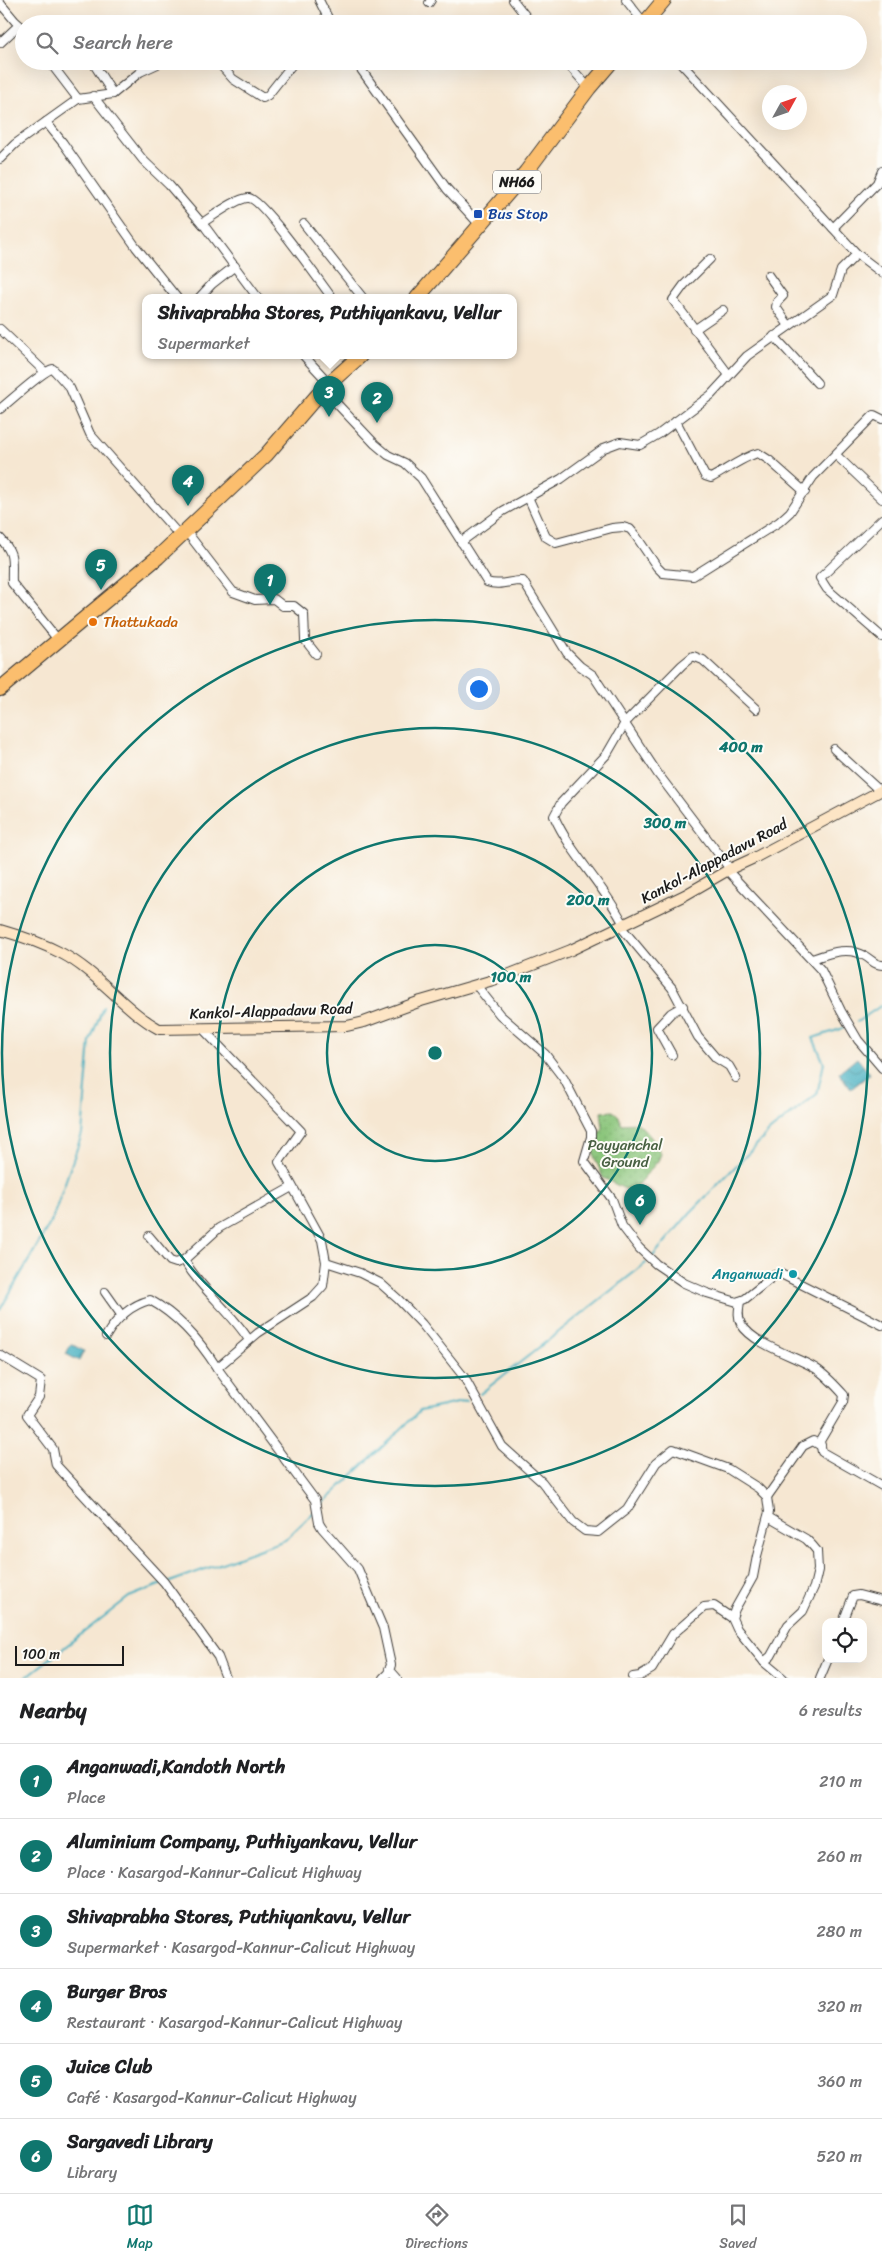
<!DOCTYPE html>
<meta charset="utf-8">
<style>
:root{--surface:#fff;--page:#f2f2f2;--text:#202124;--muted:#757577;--line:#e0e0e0;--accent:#0f766e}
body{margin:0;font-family:Sriracha,sans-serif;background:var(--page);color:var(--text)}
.controls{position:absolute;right:15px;bottom:15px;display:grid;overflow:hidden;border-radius:10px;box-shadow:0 5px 20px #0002}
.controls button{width:45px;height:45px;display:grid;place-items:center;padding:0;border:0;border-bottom:1px solid var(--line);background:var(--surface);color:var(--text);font:25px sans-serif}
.compass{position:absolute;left:762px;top:85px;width:45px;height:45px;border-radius:50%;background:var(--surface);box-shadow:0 5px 20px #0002;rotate:50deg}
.scale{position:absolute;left:15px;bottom:12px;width:109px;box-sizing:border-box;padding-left:5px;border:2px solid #1c1c1c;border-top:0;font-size:14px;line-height:18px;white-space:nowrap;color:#1c1c1c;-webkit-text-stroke:4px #fdfcf7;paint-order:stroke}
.you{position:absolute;left:478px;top:688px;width:18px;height:18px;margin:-12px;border:4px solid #fff;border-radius:50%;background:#1a73e8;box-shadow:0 0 0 8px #1a73e833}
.badge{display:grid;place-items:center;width:32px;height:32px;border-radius:50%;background:var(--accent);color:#fff;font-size:16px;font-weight:700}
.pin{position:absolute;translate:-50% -41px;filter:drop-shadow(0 1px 2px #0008)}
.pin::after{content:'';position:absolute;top:26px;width:18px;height:15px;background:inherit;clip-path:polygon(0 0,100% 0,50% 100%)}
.popup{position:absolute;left:142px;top:294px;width:375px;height:65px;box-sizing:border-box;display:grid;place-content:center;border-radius:10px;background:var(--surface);filter:drop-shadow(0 1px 4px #0005);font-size:16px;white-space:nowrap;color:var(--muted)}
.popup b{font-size:19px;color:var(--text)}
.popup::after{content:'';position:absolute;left:50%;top:100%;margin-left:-10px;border:10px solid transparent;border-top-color:var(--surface)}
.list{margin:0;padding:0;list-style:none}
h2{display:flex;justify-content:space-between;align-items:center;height:65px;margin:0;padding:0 20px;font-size:21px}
h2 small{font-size:16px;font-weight:400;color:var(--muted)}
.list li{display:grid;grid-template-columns:32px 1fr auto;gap:15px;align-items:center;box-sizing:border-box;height:75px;padding:0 20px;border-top:1px solid var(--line)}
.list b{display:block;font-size:19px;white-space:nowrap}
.list p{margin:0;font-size:16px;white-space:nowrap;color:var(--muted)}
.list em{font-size:16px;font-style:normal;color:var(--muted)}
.icon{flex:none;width:28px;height:28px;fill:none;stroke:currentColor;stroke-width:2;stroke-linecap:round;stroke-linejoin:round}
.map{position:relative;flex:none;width:882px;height:1678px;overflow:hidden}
.search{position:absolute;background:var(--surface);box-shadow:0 5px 20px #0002;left:15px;right:15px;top:15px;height:55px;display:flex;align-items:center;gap:12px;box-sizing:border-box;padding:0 18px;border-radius:28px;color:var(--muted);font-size:19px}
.sheet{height:515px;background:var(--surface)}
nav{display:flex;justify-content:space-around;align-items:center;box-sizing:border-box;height:70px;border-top:1px solid var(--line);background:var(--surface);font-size:14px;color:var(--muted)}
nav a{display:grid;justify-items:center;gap:2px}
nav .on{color:var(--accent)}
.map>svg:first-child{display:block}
.grass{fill:url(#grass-dots);stroke:#53704b}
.water{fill:url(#water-waves);stroke:#2f656e}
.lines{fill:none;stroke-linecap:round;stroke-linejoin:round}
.stream{stroke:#42aec0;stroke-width:2}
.street-casing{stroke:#3d3a37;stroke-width:10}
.secondary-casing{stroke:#3d3a37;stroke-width:12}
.highway-casing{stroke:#3d3a37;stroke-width:16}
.street{stroke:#fff;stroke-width:8}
.secondary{stroke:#fde5c5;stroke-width:10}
.highway{stroke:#fbbe6e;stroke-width:14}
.ring{fill:none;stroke:#0f766e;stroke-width:2.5}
.transit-dot{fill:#1a4fb4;stroke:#fdfcf7;stroke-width:2}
.food-dot{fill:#e8710a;stroke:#fdfcf7;stroke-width:2}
.culture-dot{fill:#0f9aa8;stroke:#fdfcf7;stroke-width:2}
.labels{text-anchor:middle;stroke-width:4;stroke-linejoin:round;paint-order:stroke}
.shield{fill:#fdfcf7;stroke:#605f5e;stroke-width:1}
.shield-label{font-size:14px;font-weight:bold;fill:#1c1c1c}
.transit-label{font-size:15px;fill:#164399;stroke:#fdfcf7;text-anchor:start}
.food-label{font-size:15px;fill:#c56008;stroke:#fdfcf7;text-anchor:start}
.street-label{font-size:15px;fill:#1c1c1c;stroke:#fdfcf7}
.park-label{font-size:15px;fill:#486042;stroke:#fdfcf7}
.culture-label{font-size:15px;fill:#0d838f;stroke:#fdfcf7;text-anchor:end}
.centre{fill:#0f766e;stroke:#fdfcf7;stroke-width:2.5}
.ring-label{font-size:15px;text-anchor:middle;font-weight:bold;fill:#0f766e;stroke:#fdfcf7;stroke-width:4;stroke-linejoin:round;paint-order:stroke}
</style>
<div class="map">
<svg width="882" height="1678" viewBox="0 0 882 1678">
<defs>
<pattern id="grass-dots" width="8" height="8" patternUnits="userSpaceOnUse" patternTransform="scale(1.25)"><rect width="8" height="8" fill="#8ac57a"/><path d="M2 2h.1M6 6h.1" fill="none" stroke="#76a969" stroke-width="1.8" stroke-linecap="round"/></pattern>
<pattern id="water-waves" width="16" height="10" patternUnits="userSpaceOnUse" patternTransform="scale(1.25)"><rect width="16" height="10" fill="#42aec0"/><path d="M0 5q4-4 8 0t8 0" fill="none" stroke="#368d9b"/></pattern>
</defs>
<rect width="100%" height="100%" fill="#fdfcf7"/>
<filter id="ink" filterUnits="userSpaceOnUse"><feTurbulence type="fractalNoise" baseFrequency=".02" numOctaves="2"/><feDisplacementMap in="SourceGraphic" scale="10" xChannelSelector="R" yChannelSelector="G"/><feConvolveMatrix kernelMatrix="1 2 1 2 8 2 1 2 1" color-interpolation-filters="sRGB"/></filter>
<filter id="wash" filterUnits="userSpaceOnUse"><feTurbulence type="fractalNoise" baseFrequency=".0096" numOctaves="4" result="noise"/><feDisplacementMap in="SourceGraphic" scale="20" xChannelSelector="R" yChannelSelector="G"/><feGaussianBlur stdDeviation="1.12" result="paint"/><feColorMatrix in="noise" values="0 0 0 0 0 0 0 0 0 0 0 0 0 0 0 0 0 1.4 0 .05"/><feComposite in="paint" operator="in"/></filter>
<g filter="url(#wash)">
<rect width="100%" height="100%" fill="#f6e7d2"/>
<!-- grass -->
<path class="grass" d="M613 1111 619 1116 621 1124 638 1123 651 1137 661 1154 658 1161 631 1192 603 1178 594 1156 593 1143 603 1128 601 1112Z"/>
<!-- water -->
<g class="water">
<path d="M857 1058 870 1074 851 1089 839 1073Z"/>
<path d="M71 1344 84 1351 79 1361 66 1354Z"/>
</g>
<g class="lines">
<!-- stream -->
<g class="stream">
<path d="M857 1022 882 1005"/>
<path d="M653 1256 690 1213 770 1131 817 1094 824 1063 813 1038 844 1028"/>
<path d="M0 1310 52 1220 82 1134 90 1041 103 1007"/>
<path d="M480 1394 646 1263"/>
<path d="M319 1507 420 1411 467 1401"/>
<path d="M167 1583 285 1540 314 1512"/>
<path d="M25 1678 129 1597 162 1584"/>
</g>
</g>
</g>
<g filter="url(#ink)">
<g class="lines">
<!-- street casing -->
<g class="street-casing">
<g id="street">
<path d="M319 0 331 24"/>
<path d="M513 0 532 24"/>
<path d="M626 0 645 24"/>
<path d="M0 3 15 21 24 29"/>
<path d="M429 3 431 0"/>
<path d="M0 43 19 25"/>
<path d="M92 61 113 94"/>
<path d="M217 61 233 79 263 98 268 95 295 61"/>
<path d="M318 61 323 65 332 61"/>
<path d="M355 61 447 189 480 225"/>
<path d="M565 61 589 88"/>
<path d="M679 61 857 254 882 273"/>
<path d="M93 96 143 160 169 185 206 228 258 298"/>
<path d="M78 99 113 94 140 72 164 61"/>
<path d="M46 122 63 143 136 247 177 298"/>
<path d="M0 159 15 144 78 99 49 61"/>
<path d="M202 223C212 217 238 197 249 198 262 199 321 283 332 298"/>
<path d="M304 224 363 298"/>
<path d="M833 228 877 183 882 171"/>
<path d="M710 259 684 285 673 300 729 375"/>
<path d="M768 275 783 296 777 302 776 307 789 326"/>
<path d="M199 298 212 284 235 266"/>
<path d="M0 329 45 372"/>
<path d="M694 330 723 310"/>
<path d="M774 336 817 383"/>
<path d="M304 356 329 383"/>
<path d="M323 389 375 444 388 455 405 463 421 478 487 582C500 587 511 580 523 581L567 653 580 666 593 675 658 774 730 869"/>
<path d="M0 409C9 402 45 369 53 369L70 388 90 434 180 536"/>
<path d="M676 421 705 476 711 478C726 470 743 457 758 453L769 460 805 492"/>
<path d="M836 455 882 499"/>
<path d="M528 497 546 537 556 543 612 528 623 527 630 529 636 536 657 567 663 573 693 576 779 522 790 512 813 477 871 418 874 415 882 419"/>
<path d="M882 519 820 578 827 589 882 637"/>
<path d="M186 531 233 592 255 600 274 599 283 606H294L304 614 305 640 316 654"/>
<path d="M0 538C16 555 11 561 12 583L59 641"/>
<path d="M461 542 503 511 561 479 604 448 620 442 640 445 659 434 711 395 747 356 833 295 841 270 857 254"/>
<path d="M834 749 880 791"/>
<path d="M727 870 821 970 841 1011 858 1040 882 1068"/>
<path d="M624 925C605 886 571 855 554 816L561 803 607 754 625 723 682 665 693 656 703 660 756 709"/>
<path d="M621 927 672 988 698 1037 716 1058 729 1066 736 1078"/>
<path d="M812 959C830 953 848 946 865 956 872 960 874 965 882 965"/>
<path d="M476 985 500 1015 545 1054 564 1079 591 1131V1137L584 1161 612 1199 622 1226 639 1248 656 1264 684 1283 707 1293 737 1302 745 1299 775 1275 781 1274 882 1325"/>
<path d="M202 1028 301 1131 279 1162 322 1240 326 1262 323 1286 313 1297 258 1333 217 1368 315 1500 319 1523 322 1528 358 1569 383 1628 391 1665 388 1673 383 1678"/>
<path d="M672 1055 657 1028 671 1013 683 1006"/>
<path d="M149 1236 170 1261 176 1263 184 1260 219 1228 292 1187"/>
<path d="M184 1260C202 1291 230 1310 249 1340"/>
<path d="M326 1262 360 1273 380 1283 398 1299 422 1324 464 1377 502 1446 542 1482 573 1522 585 1531 598 1532 627 1509 656 1463 673 1449 728 1469 758 1488 767 1497 769 1512 757 1556 753 1577 735 1609 732 1618 737 1629 765 1663 783 1678"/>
<path d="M105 1292 122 1316"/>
<path d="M740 1301C739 1309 737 1316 741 1324 754 1345 795 1356 815 1368 826 1375 835 1385 844 1395L843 1402 820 1441 822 1452 882 1486"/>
<path d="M106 1336C116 1319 131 1305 150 1300 179 1316 200 1341 217 1368"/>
<path d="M0 1355 41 1380 39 1397 27 1415 53 1449 56 1465 164 1582 218 1657 226 1678"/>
<path d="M767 1497 803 1446 813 1441 821 1446"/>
<path d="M843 1622 853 1596 859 1595 882 1601"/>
<path d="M764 1662 771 1656 788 1625 803 1611 814 1587 818 1570 817 1551 812 1545 806 1539 768 1517"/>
<path d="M389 1669 397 1678"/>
<path d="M633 1677 640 1676 652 1669 673 1634 704 1607 714 1606 732 1618"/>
<path d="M820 1678 828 1659"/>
</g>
</g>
<!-- secondary casing -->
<g class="secondary-casing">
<path id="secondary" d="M0 930C21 936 42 943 61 953 98 972 123 1009 159 1029L347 1026 364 1022 421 1001 500 978 571 950 685 895 730 869 754 858 882 790"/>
</g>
<!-- highway casing -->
<g class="highway-casing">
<g id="highway">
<path d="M644 24 664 0"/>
<path d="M417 298 526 172 589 88 612 61"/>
<path d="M0 689 158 557 266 455 323 389 360 356"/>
</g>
</g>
<!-- street -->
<use href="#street" class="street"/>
<!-- secondary -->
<use href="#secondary" class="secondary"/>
<!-- highway -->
<use href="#highway" class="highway"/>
</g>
</g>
<!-- distance rings -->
<g class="ring">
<circle cx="435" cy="1053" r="108"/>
<circle cx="435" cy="1053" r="217"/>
<circle cx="435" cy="1053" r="325"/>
<circle cx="435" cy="1053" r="433"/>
</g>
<!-- markers -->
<rect class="transit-dot" x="473" y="209" width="10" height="10" rx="2.5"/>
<circle class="food-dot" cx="93" cy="622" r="5"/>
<circle class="culture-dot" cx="793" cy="1274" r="5"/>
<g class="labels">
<!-- shield labels -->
<rect class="shield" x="493" y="170.5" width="48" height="23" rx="4"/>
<g class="shield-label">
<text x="517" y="187">NH66</text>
</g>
<!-- transit labels -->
<g class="transit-label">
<text x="488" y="219">Bus Stop</text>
</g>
<!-- food labels -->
<g class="food-label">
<text x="103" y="627">Thattukada</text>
</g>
<!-- street labels -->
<g class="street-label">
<text transform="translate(714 861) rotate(-28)" y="5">Kankol-Alappadavu Road</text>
<text transform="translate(271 1011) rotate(-2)" y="5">Kankol-Alappadavu Road</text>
</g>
<!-- park labels -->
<g class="park-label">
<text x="625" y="1150">Payyanchal<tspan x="625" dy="17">Ground</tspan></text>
</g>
<!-- culture labels -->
<g class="culture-label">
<text x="783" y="1279">Anganwadi</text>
</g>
</g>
<circle cx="435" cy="1053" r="8" class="centre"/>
<g class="ring-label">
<text x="741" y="752">400 m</text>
<text x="665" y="828">300 m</text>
<text x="588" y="905">200 m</text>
<text x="511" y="982">100 m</text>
</g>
</svg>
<div class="controls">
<button><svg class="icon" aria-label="locate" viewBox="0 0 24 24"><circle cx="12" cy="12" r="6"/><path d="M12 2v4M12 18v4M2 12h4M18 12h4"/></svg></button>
</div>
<svg class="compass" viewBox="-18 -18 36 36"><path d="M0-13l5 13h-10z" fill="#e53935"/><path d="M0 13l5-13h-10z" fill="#757577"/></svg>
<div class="scale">100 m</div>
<div class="you"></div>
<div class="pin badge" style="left:270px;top:605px">1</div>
<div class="pin badge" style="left:377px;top:423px">2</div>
<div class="pin badge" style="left:329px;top:417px">3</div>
<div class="popup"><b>Shivaprabha Stores, Puthiyankavu, Vellur</b>Supermarket</div>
<div class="pin badge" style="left:188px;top:506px">4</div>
<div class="pin badge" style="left:101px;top:590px">5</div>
<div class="pin badge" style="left:640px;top:1225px">6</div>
<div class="search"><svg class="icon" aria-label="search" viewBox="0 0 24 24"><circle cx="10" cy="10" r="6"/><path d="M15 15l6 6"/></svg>Search here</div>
</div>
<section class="sheet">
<h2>Nearby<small>6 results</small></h2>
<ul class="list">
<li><span class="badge">1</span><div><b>Anganwadi,Kandoth North</b><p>Place</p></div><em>210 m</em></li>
<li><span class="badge">2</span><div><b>Aluminium Company, Puthiyankavu, Vellur</b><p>Place · Kasargod-Kannur-Calicut Highway</p></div><em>260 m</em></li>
<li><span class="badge">3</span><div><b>Shivaprabha Stores, Puthiyankavu, Vellur</b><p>Supermarket · Kasargod-Kannur-Calicut Highway</p></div><em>280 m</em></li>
<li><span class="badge">4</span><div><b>Burger Bros</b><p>Restaurant · Kasargod-Kannur-Calicut Highway</p></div><em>320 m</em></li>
<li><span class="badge">5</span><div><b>Juice Club</b><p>Café · Kasargod-Kannur-Calicut Highway</p></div><em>360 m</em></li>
<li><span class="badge">6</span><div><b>Sargavedi Library</b><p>Library</p></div><em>520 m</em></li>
</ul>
</section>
<nav>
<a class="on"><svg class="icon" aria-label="map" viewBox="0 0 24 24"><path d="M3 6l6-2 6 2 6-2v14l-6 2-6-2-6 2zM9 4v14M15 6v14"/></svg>Map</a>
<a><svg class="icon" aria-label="directions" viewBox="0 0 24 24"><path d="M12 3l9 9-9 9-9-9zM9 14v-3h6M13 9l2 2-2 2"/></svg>Directions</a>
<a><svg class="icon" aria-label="saved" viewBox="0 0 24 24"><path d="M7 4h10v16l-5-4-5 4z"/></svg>Saved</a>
</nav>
